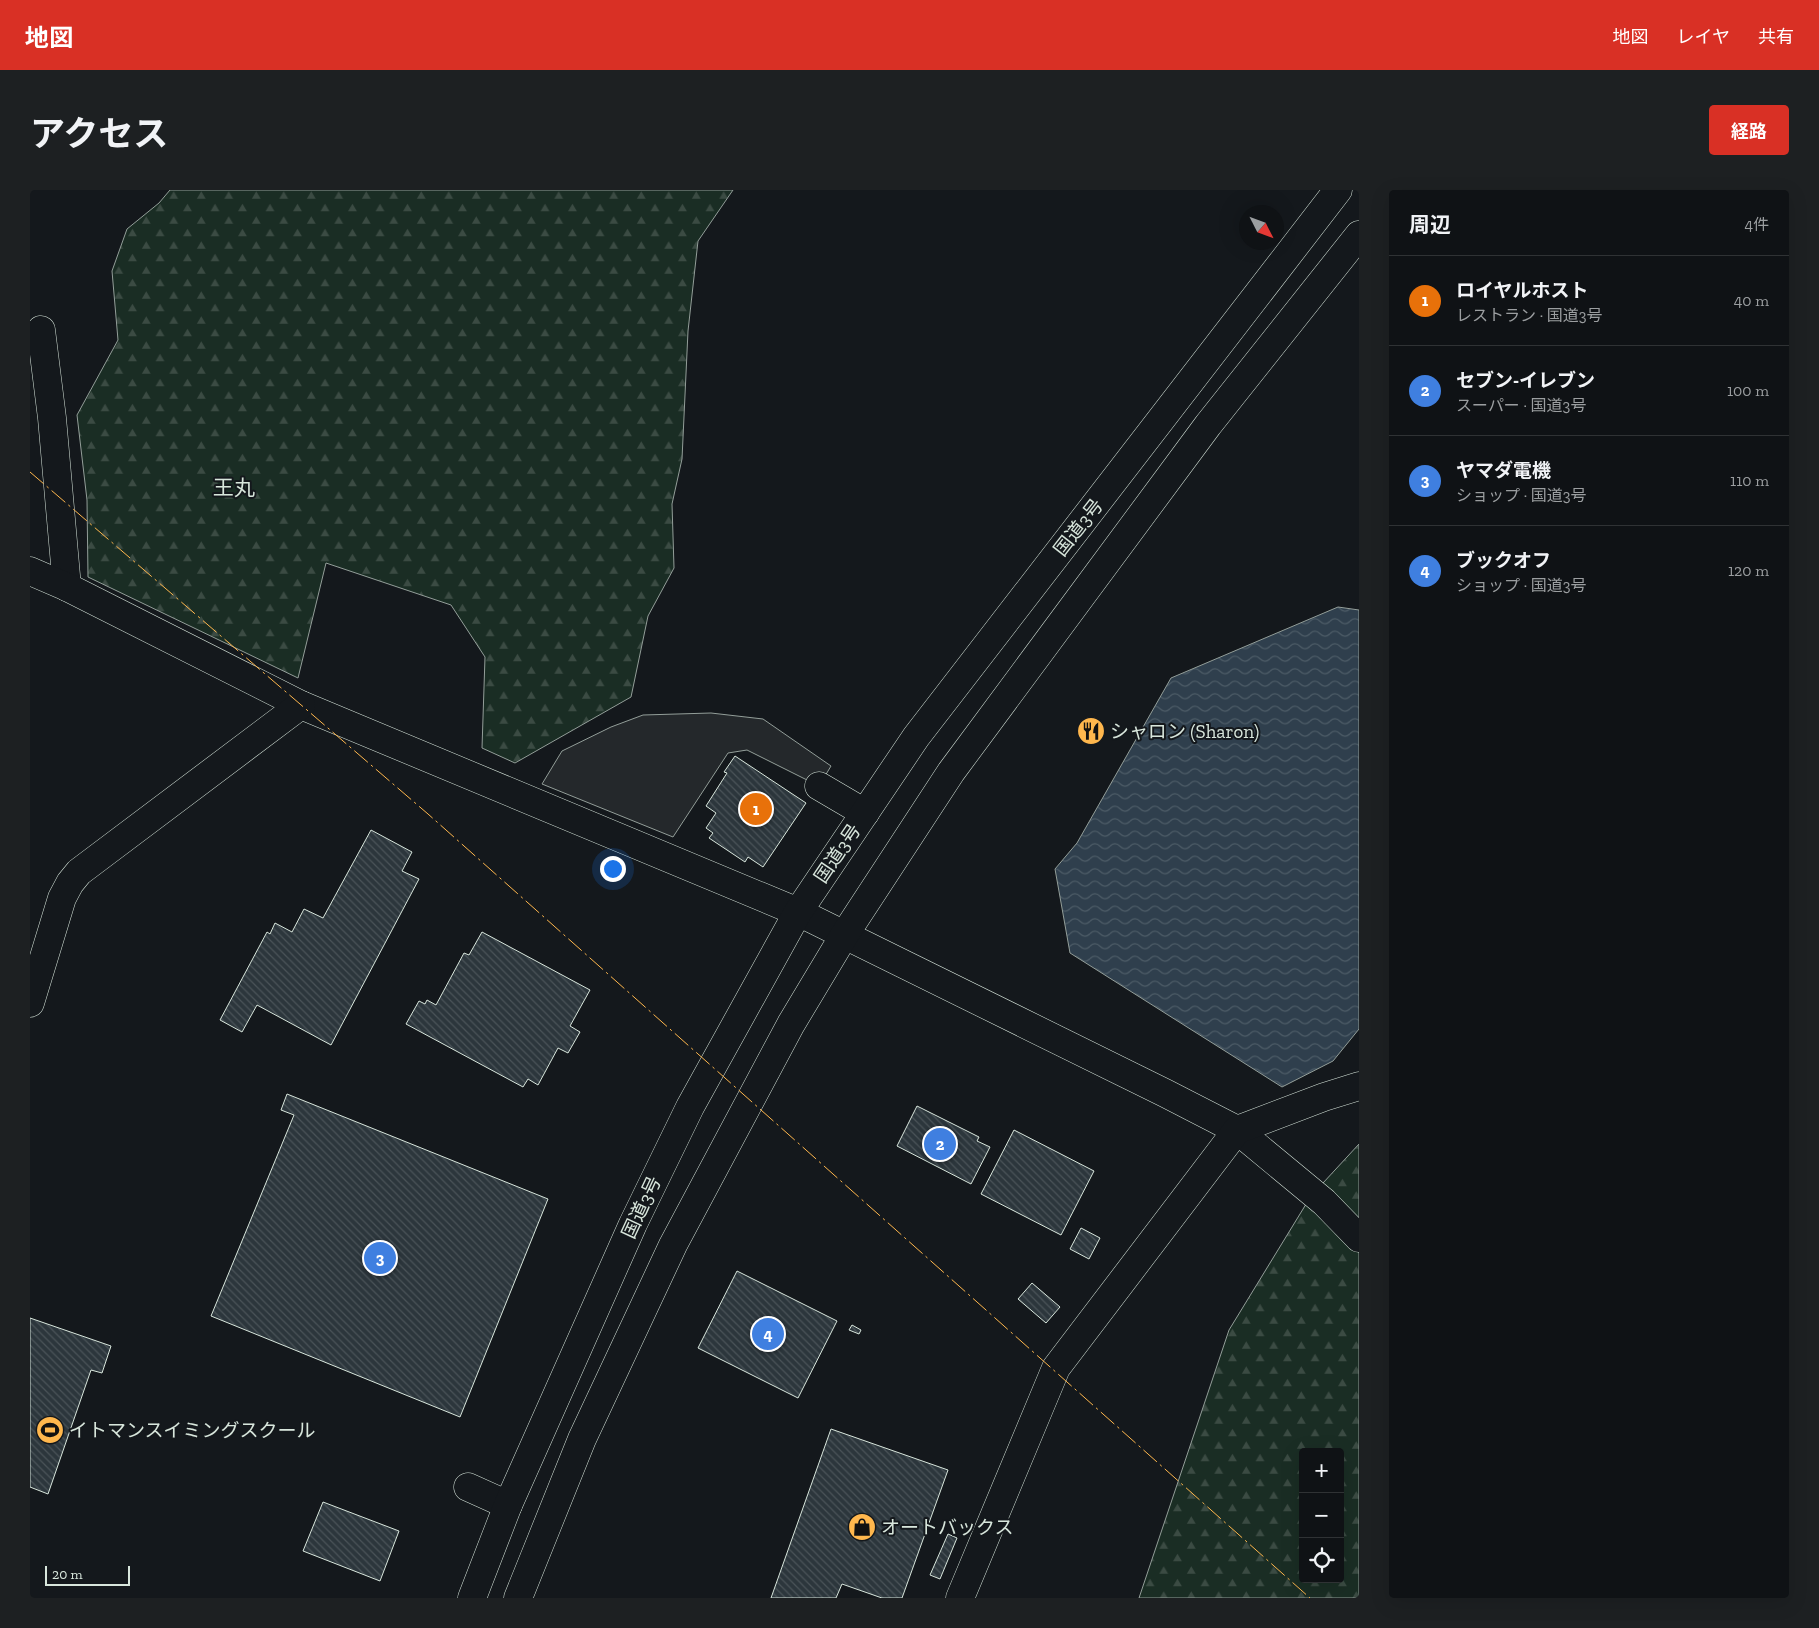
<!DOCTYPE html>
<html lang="ja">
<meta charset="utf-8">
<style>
:root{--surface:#0f1215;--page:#1d2022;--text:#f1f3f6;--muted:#9b9ea0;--line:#2f3234;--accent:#d93025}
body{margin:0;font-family:"Zilla Slab","Noto Sans JP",serif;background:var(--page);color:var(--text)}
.controls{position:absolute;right:15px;bottom:15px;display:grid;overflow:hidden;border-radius:5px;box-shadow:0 5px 20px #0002}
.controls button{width:45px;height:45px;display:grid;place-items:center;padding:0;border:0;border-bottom:1px solid var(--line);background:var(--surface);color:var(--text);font:25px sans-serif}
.compass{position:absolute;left:1209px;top:15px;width:45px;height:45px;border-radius:50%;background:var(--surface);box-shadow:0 5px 20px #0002;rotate:132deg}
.scale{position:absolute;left:15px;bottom:12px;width:85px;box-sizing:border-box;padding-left:5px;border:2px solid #d8e6dc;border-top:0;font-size:14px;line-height:18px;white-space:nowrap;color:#d8e6dc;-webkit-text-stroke:4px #14181c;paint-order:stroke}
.you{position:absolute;left:582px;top:678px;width:18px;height:18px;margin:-12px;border:4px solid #fff;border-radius:50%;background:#1a73e8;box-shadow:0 0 0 8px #1a73e833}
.badge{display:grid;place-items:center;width:32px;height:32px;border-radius:50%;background:var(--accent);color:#fff;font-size:16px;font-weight:700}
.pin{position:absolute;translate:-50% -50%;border:2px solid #fff;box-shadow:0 1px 5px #0006}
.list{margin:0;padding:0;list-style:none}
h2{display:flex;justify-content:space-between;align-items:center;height:65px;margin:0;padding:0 20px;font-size:21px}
h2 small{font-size:16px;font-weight:400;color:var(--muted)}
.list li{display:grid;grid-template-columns:32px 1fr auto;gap:15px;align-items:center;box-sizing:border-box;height:90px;padding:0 20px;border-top:1px solid var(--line)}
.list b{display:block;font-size:19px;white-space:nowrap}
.list p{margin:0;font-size:16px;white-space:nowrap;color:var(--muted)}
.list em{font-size:16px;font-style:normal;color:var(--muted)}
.icon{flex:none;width:28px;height:28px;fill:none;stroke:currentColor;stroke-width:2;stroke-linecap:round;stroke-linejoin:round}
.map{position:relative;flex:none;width:1329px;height:1408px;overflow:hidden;border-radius:5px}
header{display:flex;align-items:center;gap:30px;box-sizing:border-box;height:70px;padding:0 25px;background:var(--accent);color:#fff}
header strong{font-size:24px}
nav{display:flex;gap:28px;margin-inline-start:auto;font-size:18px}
.intro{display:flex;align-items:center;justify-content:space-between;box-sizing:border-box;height:120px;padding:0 30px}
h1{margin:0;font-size:35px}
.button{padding:12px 22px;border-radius:5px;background:var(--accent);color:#fff;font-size:18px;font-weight:700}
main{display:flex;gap:30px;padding:0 30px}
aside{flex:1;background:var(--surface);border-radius:5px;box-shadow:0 5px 20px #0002}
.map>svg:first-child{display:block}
.forest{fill:url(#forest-firs);stroke:#939e99;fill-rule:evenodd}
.parking{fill:#24282b;stroke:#939e99}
.water{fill:url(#water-waves);stroke:#939e99}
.building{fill:url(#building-back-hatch);stroke:#d8e6dc}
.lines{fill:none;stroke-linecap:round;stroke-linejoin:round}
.minor-casing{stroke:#d8e6dc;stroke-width:29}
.highway-casing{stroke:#d8e6dc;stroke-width:29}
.minor{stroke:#14181c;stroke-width:28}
.highway{stroke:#14181c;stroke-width:28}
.power{stroke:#ffb74d;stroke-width:1;stroke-dasharray:18 4 2.5 4;stroke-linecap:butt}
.labels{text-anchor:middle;stroke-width:4;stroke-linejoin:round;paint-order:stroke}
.street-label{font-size:19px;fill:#d8e6dc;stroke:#14181c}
.poi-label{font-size:19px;fill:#d8e6dc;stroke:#14181c;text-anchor:start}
.quarter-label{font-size:21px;fill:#d8e6dc;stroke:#14181c}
</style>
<header>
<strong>地図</strong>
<nav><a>地図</a><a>レイヤ</a><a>共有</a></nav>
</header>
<div class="intro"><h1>アクセス</h1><a class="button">経路</a></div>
<main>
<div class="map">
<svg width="1329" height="1408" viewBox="0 0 1329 1408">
<defs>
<pattern id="forest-firs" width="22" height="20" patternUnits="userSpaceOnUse" patternTransform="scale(1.25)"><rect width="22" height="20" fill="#1a2d24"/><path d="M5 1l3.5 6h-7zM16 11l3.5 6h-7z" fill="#3b4b43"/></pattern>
<pattern id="water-waves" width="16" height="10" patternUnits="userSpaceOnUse" patternTransform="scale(1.25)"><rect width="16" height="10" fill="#2f3f4d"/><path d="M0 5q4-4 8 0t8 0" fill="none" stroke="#4c5b66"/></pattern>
<pattern id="building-back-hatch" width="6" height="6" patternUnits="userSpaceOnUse" patternTransform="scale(1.25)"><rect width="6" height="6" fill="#2c363c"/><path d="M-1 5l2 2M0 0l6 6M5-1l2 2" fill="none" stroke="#4a5358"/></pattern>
</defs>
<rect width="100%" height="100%" fill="#14181c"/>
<!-- forest -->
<g class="forest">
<path d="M140 0H703L668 51 658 141 652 269 642 314 644 378 618 426 601 507 485 573 452 558 455 467 421 415 296 373 268 488 58 387 57 310 47 225 88 150 82 81 97 39 129 13Z"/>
<path d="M1329 954V1408H1109L1199 1140 1281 1006ZM1273 1262H1310V1389H1273Z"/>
</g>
<!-- parking -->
<path class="parking" d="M681 523 733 529 801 576 789 596 717 560 698 563 643 647 512 594 532 561 581 537 613 525Z"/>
<!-- water -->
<path class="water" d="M1308 417 1329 420V839L1303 871 1252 897 1040 763 1025 679 1047 653 1141 488Z"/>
<!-- building -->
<g class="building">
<path d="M705 566 776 613 733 677 718 667 715 672 679 648 683 643 676 638 686 623 676 616 697 583 694 582Z"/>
<path d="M341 640 382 662 372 681 389 689 301 855 227 815 212 842 190 830 237 742 240 744 245 733 262 742 274 719 293 728Z"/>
<path d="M452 742 560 800 540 836 550 842 538 863 528 858 508 895 498 889 493 897 376 834 389 811 395 814 397 810 406 815 434 763 439 765Z"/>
<path d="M257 904 518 1009 430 1227 181 1126 264 925 251 920Z"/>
<path d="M887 916 949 947 947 951 960 957 941 994 867 956Z"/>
<path d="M984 940 1064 981 1031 1045 951 1004Z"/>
<path d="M1051 1038 1070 1048 1059 1069 1040 1059Z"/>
<path d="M707 1081 807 1131 768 1208 668 1158Z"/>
<path d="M1002 1093 1030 1117 1016 1133 988 1109Z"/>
<path d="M0 1128 81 1156 72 1183 61 1180 18 1304 0 1297Z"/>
<path d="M822 1135 831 1140 829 1144 819 1140Z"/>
<path d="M801 1239 918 1280 872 1408H852L812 1394 806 1408H741Z"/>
<path d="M293 1312 369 1341 350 1391 273 1361Z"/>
<path d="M918 1344 927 1348 910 1389 900 1385Z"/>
</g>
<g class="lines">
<!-- minor casing -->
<g class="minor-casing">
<g id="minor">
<path d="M11 140 22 228 37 397"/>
<path d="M0 381 37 397 271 515 768 722 1135 903 1207 940 1294 1012 1329 1048"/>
<path d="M789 596 835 623"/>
<path d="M0 813 32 708 40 693 49 682 271 515"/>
<path d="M438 1297 478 1315"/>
<path d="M930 1408 1026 1178 1207 940 1294 907 1329 896"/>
</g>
</g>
<!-- highway casing -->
<g class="highway-casing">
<g id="highway">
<path d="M442 1408 478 1315 603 1034 660 917 768 722 886 547 1308 0"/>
<path d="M488 1408 552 1249 643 1055 761 834 815 744 921 582 1178 235 1329 45"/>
</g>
</g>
<!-- minor -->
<use href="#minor" class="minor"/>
<!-- highway -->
<use href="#highway" class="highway"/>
<!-- power -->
<path class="power" d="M0 282 398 624 1280 1408"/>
</g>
<!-- icons -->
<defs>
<g id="restaurant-disc" transform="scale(1.4375)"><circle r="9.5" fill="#ffb74d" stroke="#14181c"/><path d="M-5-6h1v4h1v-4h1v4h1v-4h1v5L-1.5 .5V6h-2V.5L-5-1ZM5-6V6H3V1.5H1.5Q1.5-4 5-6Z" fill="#111"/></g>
<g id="stadium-disc" transform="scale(1.4375)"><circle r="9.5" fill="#ffb74d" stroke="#14181c"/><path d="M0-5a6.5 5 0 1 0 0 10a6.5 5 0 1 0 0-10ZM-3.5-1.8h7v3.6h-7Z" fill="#111"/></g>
<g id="shop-disc" transform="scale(1.4375)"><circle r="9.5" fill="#ffb74d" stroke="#14181c"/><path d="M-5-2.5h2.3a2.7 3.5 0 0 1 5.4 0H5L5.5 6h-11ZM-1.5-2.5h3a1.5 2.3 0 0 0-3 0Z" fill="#111"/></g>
</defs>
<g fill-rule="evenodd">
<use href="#restaurant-disc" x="1061" y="541"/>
<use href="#stadium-disc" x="20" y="1240"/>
<use href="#shop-disc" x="832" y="1337"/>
</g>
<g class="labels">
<!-- street labels -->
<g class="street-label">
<text transform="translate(1048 337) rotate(-52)" y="7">国道3号</text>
<text transform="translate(807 663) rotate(-56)" y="7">国道3号</text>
<text transform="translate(611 1017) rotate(-65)" y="7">国道3号</text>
</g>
<!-- poi labels -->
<g class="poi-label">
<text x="1080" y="548">シャロン (Sharon)</text>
<text x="39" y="1247">イトマンスイミングスクール</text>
<text x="851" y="1344">オートバックス</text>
</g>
<!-- quarter labels -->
<g class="quarter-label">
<text x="204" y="305">王丸</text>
</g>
</g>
</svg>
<div class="controls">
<button>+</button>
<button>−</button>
<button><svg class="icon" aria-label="locate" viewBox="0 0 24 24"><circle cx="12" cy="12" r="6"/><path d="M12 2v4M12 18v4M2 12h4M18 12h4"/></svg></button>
</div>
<svg class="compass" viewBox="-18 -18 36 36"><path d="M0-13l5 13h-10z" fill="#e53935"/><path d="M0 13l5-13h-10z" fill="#9b9ea0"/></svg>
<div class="scale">20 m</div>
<div class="you"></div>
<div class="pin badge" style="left:726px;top:619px;background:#e8710a">1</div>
<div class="pin badge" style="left:910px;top:954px;background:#3f7fe0">2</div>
<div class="pin badge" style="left:350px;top:1068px;background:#3f7fe0">3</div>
<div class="pin badge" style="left:738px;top:1144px;background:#3f7fe0">4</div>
</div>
<aside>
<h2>周辺<small>4件</small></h2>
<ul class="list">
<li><span class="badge" style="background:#e8710a">1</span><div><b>ロイヤルホスト</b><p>レストラン · 国道3号</p></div><em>40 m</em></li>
<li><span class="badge" style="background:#3f7fe0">2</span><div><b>セブン-イレブン</b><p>スーパー · 国道3号</p></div><em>100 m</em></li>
<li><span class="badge" style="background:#3f7fe0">3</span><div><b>ヤマダ電機</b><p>ショップ · 国道3号</p></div><em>110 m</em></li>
<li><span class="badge" style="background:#3f7fe0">4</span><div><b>ブックオフ</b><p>ショップ · 国道3号</p></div><em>120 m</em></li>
</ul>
</aside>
</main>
